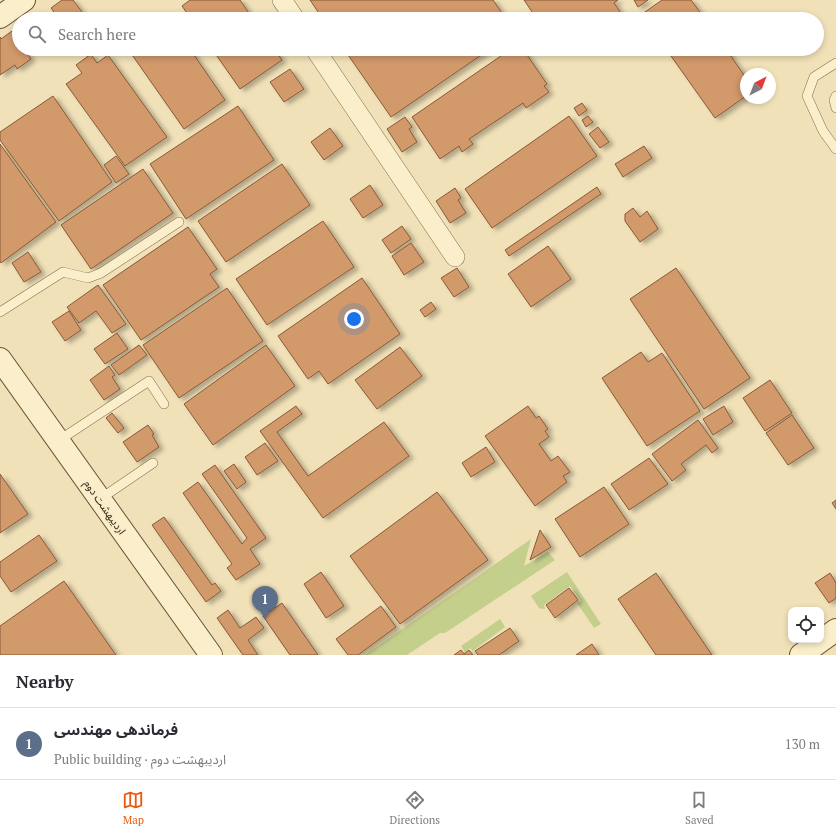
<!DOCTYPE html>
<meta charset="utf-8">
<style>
:root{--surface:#fff;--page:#f7f7f7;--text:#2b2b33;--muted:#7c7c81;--line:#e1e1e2;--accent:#ea580c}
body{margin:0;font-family:"PT Serif","Noto Sans Arabic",serif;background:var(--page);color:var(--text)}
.controls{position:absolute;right:12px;bottom:12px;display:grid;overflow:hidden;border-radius:8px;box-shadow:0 2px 6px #0003}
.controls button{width:36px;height:36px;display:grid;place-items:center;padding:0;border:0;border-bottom:1px solid var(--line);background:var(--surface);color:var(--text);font:20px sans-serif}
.compass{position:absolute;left:740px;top:68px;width:36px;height:36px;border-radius:50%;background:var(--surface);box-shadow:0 2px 6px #0003;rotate:42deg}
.you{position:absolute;left:354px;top:319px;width:14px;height:14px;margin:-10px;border:3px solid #fff;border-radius:50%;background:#1a73e8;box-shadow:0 0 0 6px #1a73e833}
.badge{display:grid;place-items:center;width:26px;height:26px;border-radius:50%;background:var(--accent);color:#fff;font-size:13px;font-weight:700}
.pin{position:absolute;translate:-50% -33px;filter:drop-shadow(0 1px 2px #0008)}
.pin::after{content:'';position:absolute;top:21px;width:14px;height:12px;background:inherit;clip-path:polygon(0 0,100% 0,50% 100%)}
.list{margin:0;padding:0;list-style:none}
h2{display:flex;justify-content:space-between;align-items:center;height:52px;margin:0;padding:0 16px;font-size:17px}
h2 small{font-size:13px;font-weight:400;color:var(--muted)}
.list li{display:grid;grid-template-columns:26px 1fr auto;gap:12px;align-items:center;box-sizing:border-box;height:72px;padding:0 16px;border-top:1px solid var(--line)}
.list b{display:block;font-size:15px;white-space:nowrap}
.list p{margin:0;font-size:13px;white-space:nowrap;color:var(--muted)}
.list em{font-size:13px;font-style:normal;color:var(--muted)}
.icon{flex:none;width:22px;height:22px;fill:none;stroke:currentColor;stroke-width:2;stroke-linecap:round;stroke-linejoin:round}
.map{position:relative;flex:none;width:836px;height:655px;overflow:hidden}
.search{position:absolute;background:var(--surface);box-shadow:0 2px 6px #0003;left:12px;right:12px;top:12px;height:44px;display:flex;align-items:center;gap:10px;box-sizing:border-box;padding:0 14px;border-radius:22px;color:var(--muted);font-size:15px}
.sheet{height:124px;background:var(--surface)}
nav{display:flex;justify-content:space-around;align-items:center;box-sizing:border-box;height:56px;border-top:1px solid var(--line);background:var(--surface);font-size:11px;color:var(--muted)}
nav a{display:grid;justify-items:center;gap:2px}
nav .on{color:var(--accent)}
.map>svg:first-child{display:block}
.green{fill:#c5cf8c}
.building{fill:#d2996b;stroke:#885937;filter:url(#shadow)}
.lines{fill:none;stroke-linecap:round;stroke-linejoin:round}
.lane-casing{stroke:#887052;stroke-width:10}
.street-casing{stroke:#887052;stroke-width:20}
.secondary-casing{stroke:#695136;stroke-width:24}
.lane{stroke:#fbeecb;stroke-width:9}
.street{stroke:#fbeecb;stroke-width:19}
.secondary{stroke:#fbeecb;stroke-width:22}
.labels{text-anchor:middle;stroke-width:3.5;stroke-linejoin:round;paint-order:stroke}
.street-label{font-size:11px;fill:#352719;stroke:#f8ebc8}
</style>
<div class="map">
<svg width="836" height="655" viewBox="0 0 836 655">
<defs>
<filter id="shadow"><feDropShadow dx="4.5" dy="2.5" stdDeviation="2" flood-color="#0004"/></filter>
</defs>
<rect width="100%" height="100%" fill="#f1e1b8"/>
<!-- green -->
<g class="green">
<path d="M531 539 524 566 548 552 555 560 445 633H440L407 655H365Z"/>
<path d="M567 572 601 624 594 628 577 603 581 601 570 586 544 605 545 609H543L539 608 531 596Z"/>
<path d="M500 619 505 627 473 651 470 648 465 652 461 646Z"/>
</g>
<!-- building -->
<g class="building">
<path d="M62 0H73L82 12 74 18 72 15 65 19H59L51 8Z"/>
<path d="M190 0H240L253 19H191L182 6Z"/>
<path d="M310 0H493L506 19H323Z"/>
<path d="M524 0H618L614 3 625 19H595L593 16 588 19H537Z"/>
<path d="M634 0H648L638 7Z"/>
<path d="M662 0H691L705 19H645L642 14Z"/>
<path d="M12 31 19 41V49H24L31 59 17 69 15 65 0 75V37L1 39Z"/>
<path d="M19 32V41L15 35Z"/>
<path d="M128 49H190L225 100 184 129Z"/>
<path d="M212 49H274L282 60 240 89Z"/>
<path d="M344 49H490L391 117Z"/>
<path d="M511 49H523L547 84 544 86 549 92 526 108 523 103 469 139 473 144 462 152 459 146 440 159 412 117Z"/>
<path d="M666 49H726L746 78V96L715 118Z"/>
<path d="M91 54 97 63 108 55 167 137 125 166 66 84 82 73 76 65Z"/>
<path d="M290 69 304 89 284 102 270 82Z"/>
<path d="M53 96 112 182 59 221 0 140V132Z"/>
<path d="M582 103 587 110 579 116 574 108Z"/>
<path d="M238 106 274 160 186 219 150 164Z"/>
<path d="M569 116 597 156 492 228 465 189Z"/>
<path d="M588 116 593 122 586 127 582 120Z"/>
<path d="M405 117 412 127 409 129 417 142 402 152 387 129Z"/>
<path d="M598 127 609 142 600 148 589 134Z"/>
<path d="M330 128 343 146 324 160 311 142Z"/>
<path d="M0 144 56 222 1 263 0 261Z"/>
<path d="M644 146 652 158 623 177 615 164Z"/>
<path d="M116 156 129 174 116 183 104 165Z"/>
<path d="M282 164 310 205 226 262 198 221Z"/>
<path d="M143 169 173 213 91 269 61 225Z"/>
<path d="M370 185 383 205 363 218 350 199Z"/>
<path d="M597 187 601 194 509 256 505 250Z"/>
<path d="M455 188 461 198 458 200 466 213 450 223 436 201Z"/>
<path d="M633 208 640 217 647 211 658 229 640 242 625 221V214Z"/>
<path d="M323 221 354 267 267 325 236 279Z"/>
<path d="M402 226 411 239 391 253 382 240Z"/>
<path d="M188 227 217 269 210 274 219 287 141 340 103 285Z"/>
<path d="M411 243 424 262 404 275 392 256Z"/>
<path d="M548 246 571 279 531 307 508 274Z"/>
<path d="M28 252 41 272 24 282 12 263Z"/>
<path d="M457 268 469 287 454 297 441 278Z"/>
<path d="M676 268 750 378 704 409 630 299Z"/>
<path d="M362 278 400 334 328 384 319 371 308 379 278 336Z"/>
<path d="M98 285 126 324 112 333 96 311 79 323 67 307Z"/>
<path d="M227 288 263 341 179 398 143 345Z"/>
<path d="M431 302 436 309 425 317 420 310Z"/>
<path d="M69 311 81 330 65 341 52 322Z"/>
<path d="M117 333 128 349 105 364 94 349Z"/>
<path d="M139 345 147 355 119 375 111 365Z"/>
<path d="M266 345 295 386 213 445 184 404Z"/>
<path d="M400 347 422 376 377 409 355 380Z"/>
<path d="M641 352 648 362 662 353 700 411 647 446 602 378Z"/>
<path d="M109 366 115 375 112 377 120 389 104 400 90 380Z"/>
<path d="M770 380 792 413 765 431 743 398Z"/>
<path d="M296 406 302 414 277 432 308 476 384 422 409 456 323 518 260 431Z"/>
<path d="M528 406 536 418 539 416 548 429 545 431 549 437 539 444 551 461 558 456 570 472 563 476 567 482 535 506 485 436Z"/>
<path d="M724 406 733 422 713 435 703 419Z"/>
<path d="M112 413 124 428 118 433 106 418Z"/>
<path d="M792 415 814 448 788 465 766 433Z"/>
<path d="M698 420 718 448 712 453 706 445 681 464 686 470 672 481 652 454Z"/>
<path d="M148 425 154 434 152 435 159 447 137 462 123 442Z"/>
<path d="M265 443 278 461 257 475 245 457Z"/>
<path d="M486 447 495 462 471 477 462 463Z"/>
<path d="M649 458 668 484 629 510 611 484Z"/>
<path d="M234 464 246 482 237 489 224 471Z"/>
<path d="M215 465 266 538 250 549 260 564 236 580 227 568 232 564 183 493 198 482 242 544 247 538 202 474Z"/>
<path d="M0 474 28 514 0 533Z"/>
<path d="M604 487 629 524 580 557 555 519Z"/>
<path d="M437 492 488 560 400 624 350 556Z"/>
<path d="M836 500V509L832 503Z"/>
<path d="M164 517 212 585 215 583 221 591 206 602 152 525Z"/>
<path d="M540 530 551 547 530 560Z"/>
<path d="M39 535 57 561 11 592 0 576V562Z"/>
<path d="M321 572 344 606 326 618 304 584Z"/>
<path d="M656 573 712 655H656L618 599Z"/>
<path d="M830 573 836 583V598L829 603 815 583Z"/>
<path d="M64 581 116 655H0V626Z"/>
<path d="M569 588 578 600 555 618 546 605Z"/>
<path d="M282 603 318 655H290L263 616Z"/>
<path d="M381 606 396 627 358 655H348L336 639Z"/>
<path d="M228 610 240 628 256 617 264 628 248 640 258 655H243L217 618Z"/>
<path d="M510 628 519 641 499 655H478L475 651Z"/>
<path d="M592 644 599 655H576Z"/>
<path d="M461 650 464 654 469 650 473 655H454Z"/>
</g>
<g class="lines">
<!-- lane casing -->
<g class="lane-casing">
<g id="lane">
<path d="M836 63 814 77 807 96 823 131 836 149"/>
<path d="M836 96 834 100 836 108"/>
<path d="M0 312 63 272 88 278 101 273 179 222"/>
<path d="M58 441 149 381 164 404"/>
<path d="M100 499 153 463"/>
</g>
</g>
<!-- street casing -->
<g class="street-casing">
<g id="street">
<path d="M282 0 295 19"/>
<path d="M315 49 455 257"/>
</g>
</g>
<!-- secondary casing -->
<g class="secondary-casing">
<g id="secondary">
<path d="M0 17 24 0"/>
<path d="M0 359 211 655"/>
<path d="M801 655 836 630"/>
</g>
</g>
<!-- lane -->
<use href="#lane" class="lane"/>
<!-- street -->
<use href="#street" class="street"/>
<!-- secondary -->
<use href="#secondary" class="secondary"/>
</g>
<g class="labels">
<!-- street labels -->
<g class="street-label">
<text transform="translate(105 507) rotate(55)" y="4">اردیبهشت دوم</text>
</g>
</g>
</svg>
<div class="controls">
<button><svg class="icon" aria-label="locate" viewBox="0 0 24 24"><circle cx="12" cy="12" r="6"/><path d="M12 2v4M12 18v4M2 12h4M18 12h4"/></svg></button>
</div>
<svg class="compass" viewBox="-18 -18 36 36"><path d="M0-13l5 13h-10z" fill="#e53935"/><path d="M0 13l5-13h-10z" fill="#7c7c81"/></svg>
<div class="you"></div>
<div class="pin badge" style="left:265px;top:619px;background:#5c6f8a">1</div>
<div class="search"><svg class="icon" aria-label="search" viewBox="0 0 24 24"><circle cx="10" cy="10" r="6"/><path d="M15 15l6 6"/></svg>Search here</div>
</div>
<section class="sheet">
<h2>Nearby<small></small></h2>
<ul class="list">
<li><span class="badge" style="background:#5c6f8a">1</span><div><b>فرماندهی مهندسی</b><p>Public building · اردیبهشت دوم</p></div><em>130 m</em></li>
</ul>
</section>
<nav>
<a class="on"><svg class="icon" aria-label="map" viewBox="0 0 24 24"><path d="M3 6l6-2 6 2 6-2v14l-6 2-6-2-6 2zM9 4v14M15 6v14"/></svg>Map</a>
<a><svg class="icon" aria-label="directions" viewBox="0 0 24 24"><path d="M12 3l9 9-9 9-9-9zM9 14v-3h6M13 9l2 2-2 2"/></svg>Directions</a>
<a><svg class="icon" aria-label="saved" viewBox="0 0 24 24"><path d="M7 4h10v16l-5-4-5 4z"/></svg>Saved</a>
</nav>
